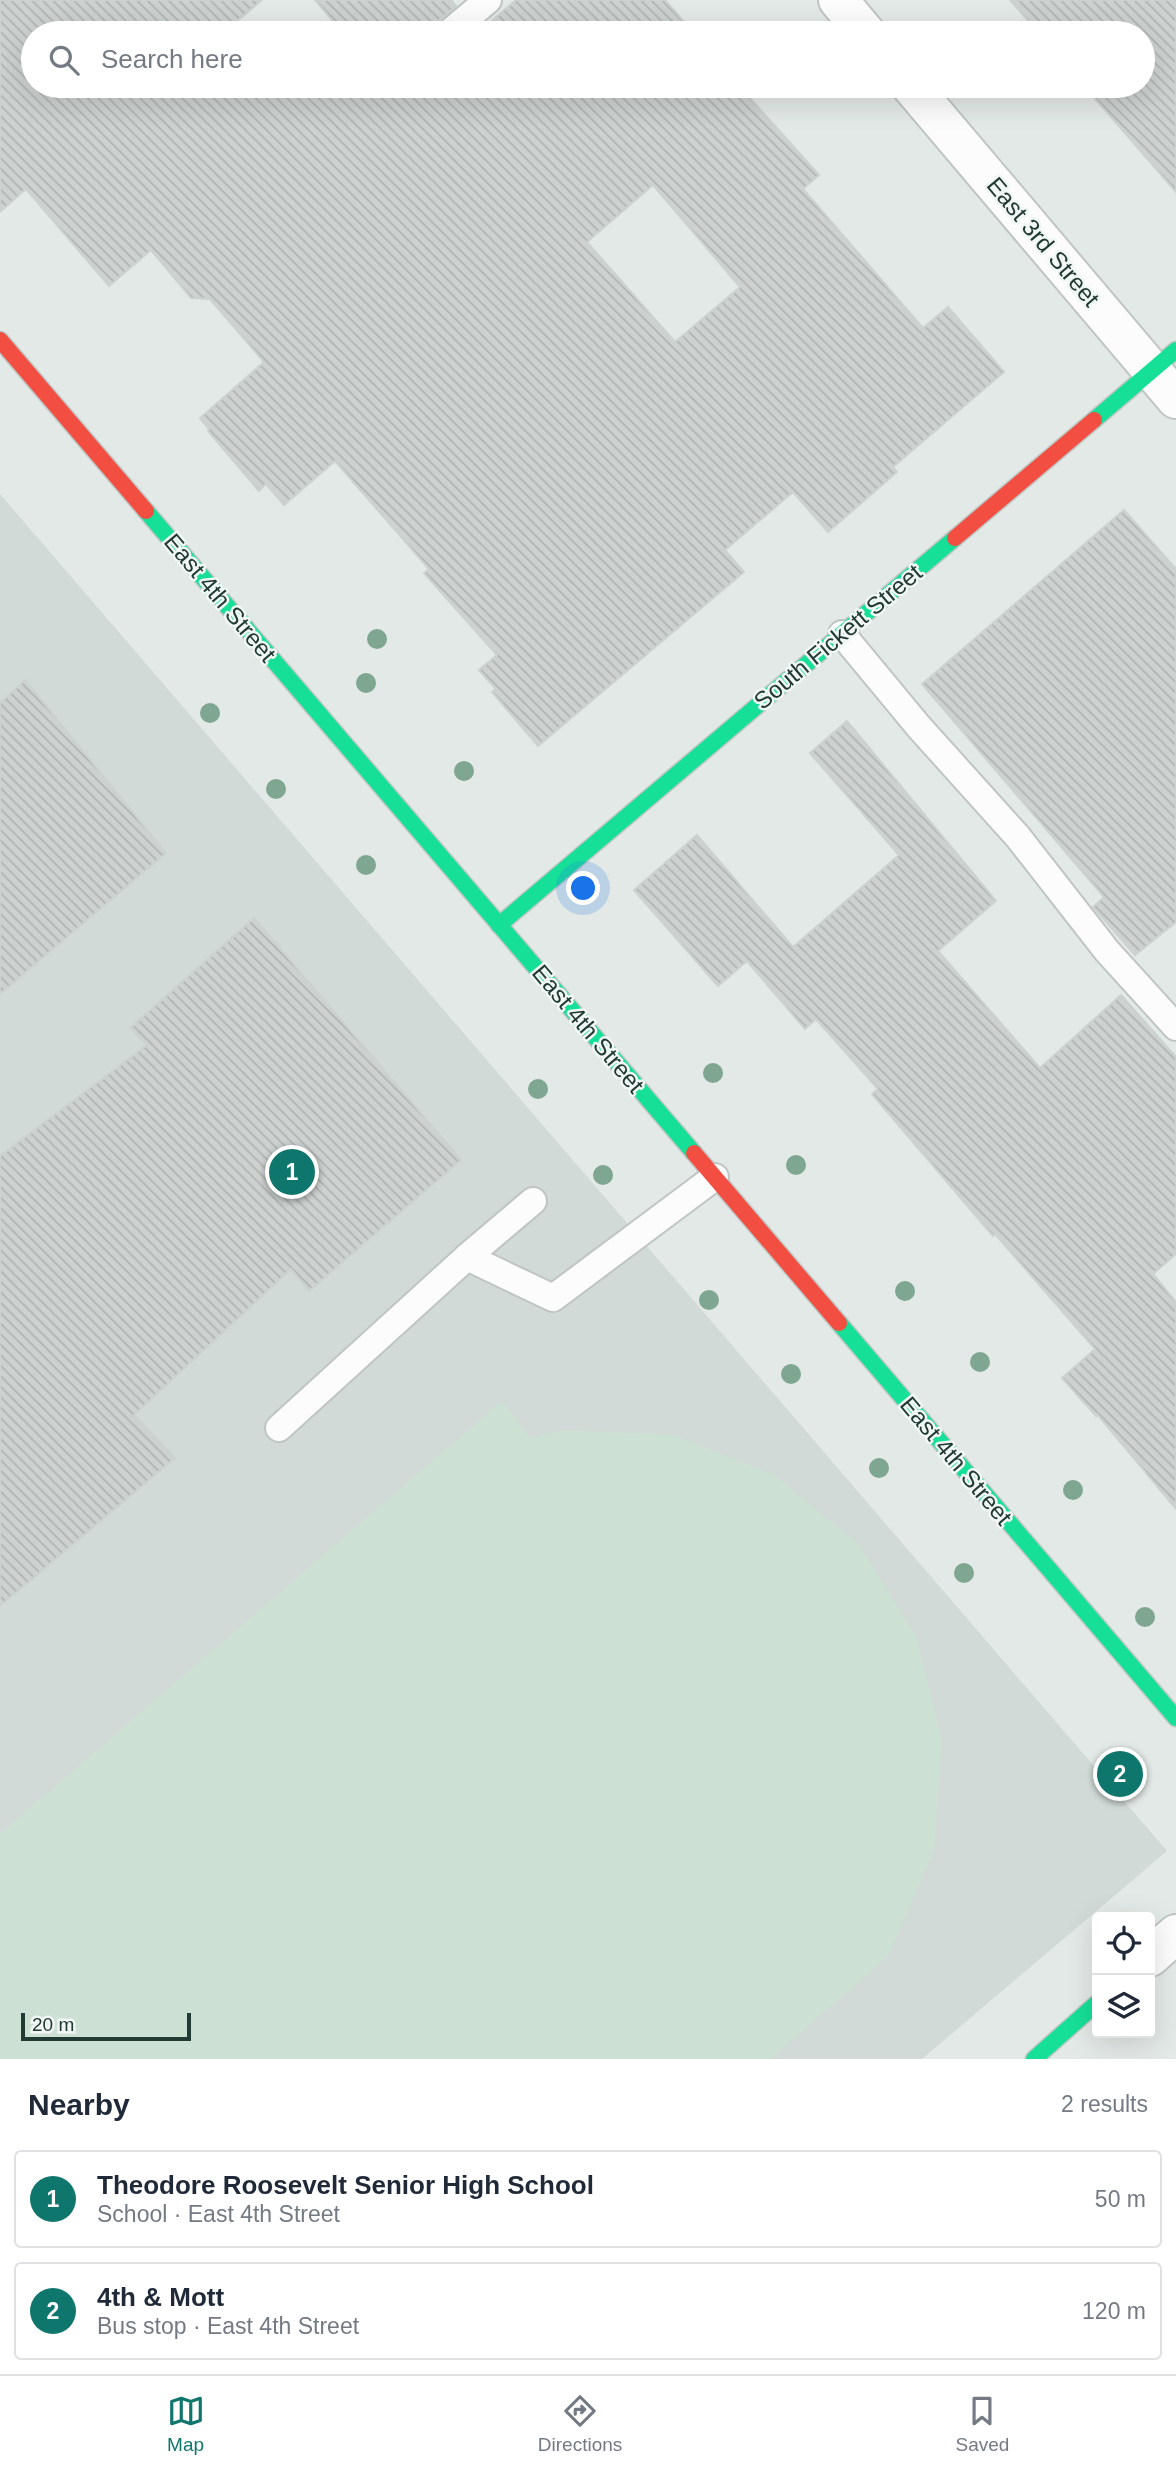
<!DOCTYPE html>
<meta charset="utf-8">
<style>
:root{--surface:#fff;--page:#f2f2f3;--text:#1f2937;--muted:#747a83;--line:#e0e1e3;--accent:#0f766e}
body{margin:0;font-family:Helvetica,sans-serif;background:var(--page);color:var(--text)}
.controls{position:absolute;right:21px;bottom:21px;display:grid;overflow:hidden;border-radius:7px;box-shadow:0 7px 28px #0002}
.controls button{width:63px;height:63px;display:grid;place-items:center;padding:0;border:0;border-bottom:2px solid var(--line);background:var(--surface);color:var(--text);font:35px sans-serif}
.scale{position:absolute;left:21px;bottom:18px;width:170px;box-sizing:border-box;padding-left:7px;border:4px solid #223a34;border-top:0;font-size:19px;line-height:24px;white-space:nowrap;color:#223a34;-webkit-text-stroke:5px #f1f7f4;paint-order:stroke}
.you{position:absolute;left:584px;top:889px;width:24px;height:24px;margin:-18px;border:5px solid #fff;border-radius:50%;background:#1a73e8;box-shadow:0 0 0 10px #1a73e833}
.badge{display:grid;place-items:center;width:46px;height:46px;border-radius:50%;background:var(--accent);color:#fff;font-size:23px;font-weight:700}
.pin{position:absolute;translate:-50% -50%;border:4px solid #fff;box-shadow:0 2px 7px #0006}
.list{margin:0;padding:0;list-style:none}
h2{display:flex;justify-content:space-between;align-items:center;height:91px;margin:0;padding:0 28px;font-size:30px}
h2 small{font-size:23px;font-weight:400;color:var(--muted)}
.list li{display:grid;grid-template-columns:46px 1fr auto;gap:21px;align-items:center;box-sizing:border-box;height:98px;margin:0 14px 14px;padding:0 14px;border:2px solid var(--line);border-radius:7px}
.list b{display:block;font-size:26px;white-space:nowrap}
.list p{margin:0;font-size:23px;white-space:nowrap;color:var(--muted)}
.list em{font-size:23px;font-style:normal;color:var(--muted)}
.icon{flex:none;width:38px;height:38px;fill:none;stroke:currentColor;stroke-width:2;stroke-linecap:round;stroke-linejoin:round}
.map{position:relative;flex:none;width:1176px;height:2059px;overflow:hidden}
.search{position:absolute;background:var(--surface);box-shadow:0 7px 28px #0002;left:21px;right:21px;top:21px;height:77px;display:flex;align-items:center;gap:18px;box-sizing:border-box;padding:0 24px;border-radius:38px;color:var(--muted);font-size:26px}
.sheet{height:315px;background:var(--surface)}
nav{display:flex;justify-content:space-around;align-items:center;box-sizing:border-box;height:98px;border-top:2px solid var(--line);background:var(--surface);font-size:19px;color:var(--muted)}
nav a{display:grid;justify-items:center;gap:4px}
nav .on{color:var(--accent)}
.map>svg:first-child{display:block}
.built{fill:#d1dad6}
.green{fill:#cce1d3}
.building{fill:url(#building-back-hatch);stroke:#ccd2cf;stroke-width:2;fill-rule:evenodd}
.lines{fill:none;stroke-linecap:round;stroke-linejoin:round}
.lane-casing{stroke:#c0c5c3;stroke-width:30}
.street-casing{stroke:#c0c5c3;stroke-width:42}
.fast-casing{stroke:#bfc6c3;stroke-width:19}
.jam-casing{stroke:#bfc6c3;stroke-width:19}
.lane{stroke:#fbfcfb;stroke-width:26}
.street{stroke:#fbfcfb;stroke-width:38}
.fast{stroke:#16e098;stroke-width:16}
.jam{stroke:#f24e42;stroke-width:16}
.tree{fill:#7fa690}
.labels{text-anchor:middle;stroke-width:5;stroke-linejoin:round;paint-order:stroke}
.street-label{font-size:24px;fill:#223a34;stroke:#f1f7f4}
</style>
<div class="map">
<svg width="1176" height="2059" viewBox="0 0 1176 2059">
<defs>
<pattern id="building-back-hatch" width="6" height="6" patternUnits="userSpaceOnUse" patternTransform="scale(1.75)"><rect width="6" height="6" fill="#cdd2d0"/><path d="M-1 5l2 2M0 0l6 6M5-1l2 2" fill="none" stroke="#b0b5b3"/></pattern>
</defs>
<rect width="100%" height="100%" fill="#e3e9e6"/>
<!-- built -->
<path class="built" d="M0 494 1167 1851 922 2059H0Z"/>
<!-- green -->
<path class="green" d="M502 1401 531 1439 564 1430 673 1435 774 1475 858 1544 916 1636 942 1741 934 1850 888 1956 770 2059H0V1834Z"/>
<!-- building -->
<g class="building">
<path d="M0 0H262L223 33H33V86H739L819 175 803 189 923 328 948 307 1004 372 893 467 897 472 828 532 793 492 725 550 744 572 538 746 492 692 496 689 479 670 497 655 424 573 429 569 335 461 284 505 266 484 259 491 208 431 209 429 200 418 264 362 210 299 191 298 151 250 109 286 26 189 0 212ZM653 185 740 287 675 342 587 242Z"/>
<path d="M315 0H451L456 6 438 21 434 33H343Z"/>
<path d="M516 0H665L694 33H473L477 30 479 32Z"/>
<path d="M1010 0H1176V192L1084 86H1143V33H1039Z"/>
<path d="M1124 510 1176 569V922L1135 955 1093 907 1104 897 922 684Z"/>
<path d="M25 680 166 853 0 994V703Z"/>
<path d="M847 721 996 901 938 951 1040 1068 1121 995 1176 1057V1254L1153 1274 1176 1302V1509L1097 1414 1096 1416 1062 1378 1095 1349 995 1234 993 1236 872 1094 878 1089 816 1019 805 1029 747 961 718 986 634 890 697 835 793 947 899 855 810 753Z"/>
<path d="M254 918 461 1160 309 1291 291 1269 134 1415 175 1458 0 1606V1156L147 1045 130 1028Z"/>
</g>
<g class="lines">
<!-- lane casing -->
<g class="lane-casing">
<g id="lane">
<path d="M449 33 488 0"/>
<path d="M842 634 919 727 1018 837 1107 951 1176 1027"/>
<path d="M467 1257 533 1201"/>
<path d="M279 1428 467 1257 553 1298 715 1177"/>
</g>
</g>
<!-- street casing -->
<g class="street-casing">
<g id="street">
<path d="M838 0 866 33"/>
<path d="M911 86 1176 399"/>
<path d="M1150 1957 1176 1934"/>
</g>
</g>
<!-- fast casing -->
<g class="fast-casing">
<g id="fast">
<path d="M1094 420 1176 350"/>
<path d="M146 511 694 1153"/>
<path d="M499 925 955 538"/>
<path d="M839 1323 1176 1718"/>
<path d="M1034 2059 1097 2003"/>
</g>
</g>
<!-- jam casing -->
<g class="jam-casing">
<g id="jam">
<path d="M0 340 146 511"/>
<path d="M955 538 1094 420"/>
<path d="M694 1153 839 1323"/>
</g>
</g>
<!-- lane -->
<use href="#lane" class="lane"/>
<!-- street -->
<use href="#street" class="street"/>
<!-- fast -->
<use href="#fast" class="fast"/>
<!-- jam -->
<use href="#jam" class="jam"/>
</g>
<!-- trees -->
<g class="tree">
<circle cx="377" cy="639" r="10"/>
<circle cx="366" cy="683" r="10"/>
<circle cx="210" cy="713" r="10"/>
<circle cx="464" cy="771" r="10"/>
<circle cx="276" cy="789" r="10"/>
<circle cx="366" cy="865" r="10"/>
<circle cx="713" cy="1073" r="10"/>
<circle cx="538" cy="1089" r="10"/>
<circle cx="796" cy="1165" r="10"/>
<circle cx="603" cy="1175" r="10"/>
<circle cx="905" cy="1291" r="10"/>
<circle cx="709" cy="1300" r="10"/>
<circle cx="980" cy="1362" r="10"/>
<circle cx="791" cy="1374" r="10"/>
<circle cx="879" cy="1468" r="10"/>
<circle cx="1073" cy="1490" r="10"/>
<circle cx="964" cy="1573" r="10"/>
<circle cx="1145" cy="1617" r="10"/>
</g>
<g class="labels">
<!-- street labels -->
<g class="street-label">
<text transform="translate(1043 242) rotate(50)" y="8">East 3rd Street</text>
<text transform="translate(220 598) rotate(50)" y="8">East 4th Street</text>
<text transform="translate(838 637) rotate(-40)" y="8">South Fickett Street</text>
<text transform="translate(588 1029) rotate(50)" y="8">East 4th Street</text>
<text transform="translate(956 1461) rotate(50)" y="8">East 4th Street</text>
</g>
</g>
</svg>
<div class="controls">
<button><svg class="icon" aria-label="locate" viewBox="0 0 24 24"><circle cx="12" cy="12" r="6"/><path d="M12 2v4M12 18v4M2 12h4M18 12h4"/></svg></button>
<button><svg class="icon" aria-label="layers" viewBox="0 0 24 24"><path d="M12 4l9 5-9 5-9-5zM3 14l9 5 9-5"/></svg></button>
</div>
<div class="scale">20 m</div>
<div class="you"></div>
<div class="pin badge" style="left:292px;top:1172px">1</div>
<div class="pin badge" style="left:1120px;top:1774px">2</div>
<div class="search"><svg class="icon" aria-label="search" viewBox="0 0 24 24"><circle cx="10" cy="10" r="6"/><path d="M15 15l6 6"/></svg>Search here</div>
</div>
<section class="sheet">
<h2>Nearby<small>2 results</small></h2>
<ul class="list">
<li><span class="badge">1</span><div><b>Theodore Roosevelt Senior High School</b><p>School · East 4th Street</p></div><em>50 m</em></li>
<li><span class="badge">2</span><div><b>4th &amp; Mott</b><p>Bus stop · East 4th Street</p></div><em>120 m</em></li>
</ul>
</section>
<nav>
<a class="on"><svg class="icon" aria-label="map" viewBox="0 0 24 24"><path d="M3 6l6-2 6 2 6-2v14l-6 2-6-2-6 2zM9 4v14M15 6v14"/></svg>Map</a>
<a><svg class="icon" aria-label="directions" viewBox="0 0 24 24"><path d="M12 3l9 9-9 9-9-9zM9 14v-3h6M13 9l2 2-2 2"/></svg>Directions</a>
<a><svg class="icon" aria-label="saved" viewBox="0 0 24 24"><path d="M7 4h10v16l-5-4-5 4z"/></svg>Saved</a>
</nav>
